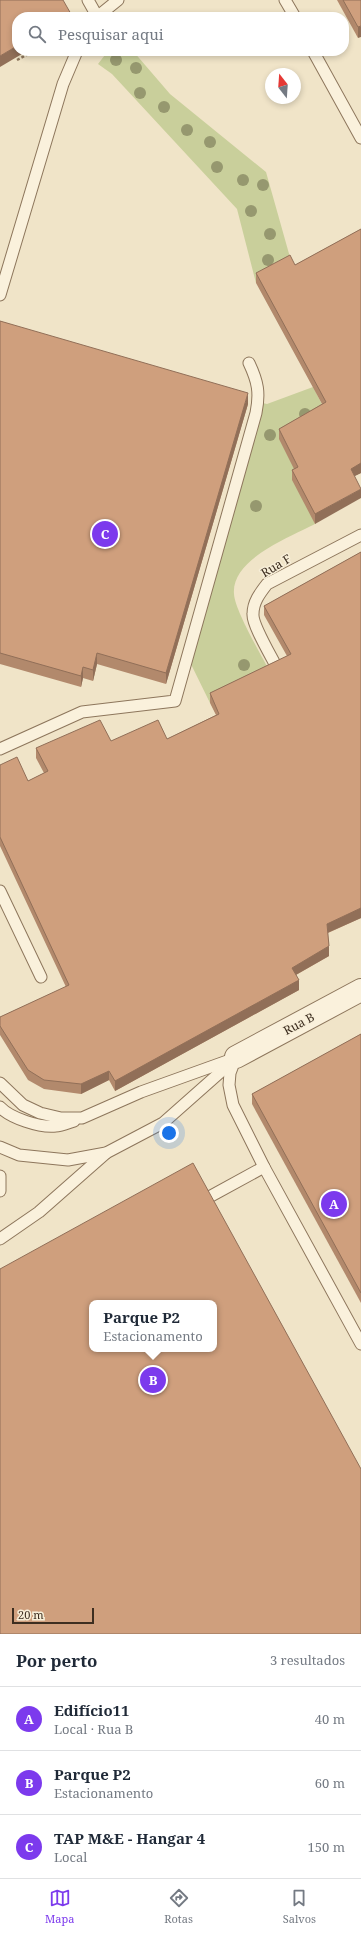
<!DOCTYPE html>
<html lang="pt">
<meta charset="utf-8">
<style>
:root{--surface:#fff;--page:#f6f6f7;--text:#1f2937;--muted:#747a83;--line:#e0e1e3;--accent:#7c3aed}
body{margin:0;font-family:"Noto Serif",serif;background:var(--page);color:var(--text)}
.compass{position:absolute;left:265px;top:68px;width:36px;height:36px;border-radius:50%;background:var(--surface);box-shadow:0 2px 6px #0003;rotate:343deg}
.scale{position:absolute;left:12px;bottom:10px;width:82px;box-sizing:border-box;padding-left:4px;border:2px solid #3d2e20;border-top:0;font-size:11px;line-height:14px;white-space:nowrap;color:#3d2e20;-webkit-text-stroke:3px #f7eed8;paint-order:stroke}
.you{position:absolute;left:169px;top:1133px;width:14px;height:14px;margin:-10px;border:3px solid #fff;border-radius:50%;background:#1a73e8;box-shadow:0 0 0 6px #1a73e833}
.badge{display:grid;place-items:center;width:26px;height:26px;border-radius:50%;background:var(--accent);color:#fff;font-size:13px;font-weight:700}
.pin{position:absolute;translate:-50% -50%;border:2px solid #fff;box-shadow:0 1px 4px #0006}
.popup{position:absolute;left:89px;top:1300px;width:128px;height:52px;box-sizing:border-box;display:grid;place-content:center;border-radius:8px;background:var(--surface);filter:drop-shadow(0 1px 3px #0005);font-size:13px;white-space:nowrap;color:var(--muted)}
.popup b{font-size:15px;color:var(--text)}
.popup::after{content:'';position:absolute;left:50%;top:100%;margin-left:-8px;border:8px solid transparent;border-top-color:var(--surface)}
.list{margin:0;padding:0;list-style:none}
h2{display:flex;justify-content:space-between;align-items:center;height:52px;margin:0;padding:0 16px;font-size:17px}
h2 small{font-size:13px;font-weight:400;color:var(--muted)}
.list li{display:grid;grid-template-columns:26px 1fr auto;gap:12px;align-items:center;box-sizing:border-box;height:64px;padding:0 16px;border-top:1px solid var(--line)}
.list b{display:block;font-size:15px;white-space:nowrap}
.list p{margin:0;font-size:13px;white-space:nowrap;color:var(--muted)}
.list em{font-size:13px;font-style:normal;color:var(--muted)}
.icon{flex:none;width:22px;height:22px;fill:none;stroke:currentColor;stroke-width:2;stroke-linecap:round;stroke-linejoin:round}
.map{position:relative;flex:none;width:361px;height:1634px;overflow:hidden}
.search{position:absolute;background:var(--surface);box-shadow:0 2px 6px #0003;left:12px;right:12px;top:12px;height:44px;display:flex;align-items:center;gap:10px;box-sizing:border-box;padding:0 14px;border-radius:16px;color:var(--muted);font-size:15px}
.sheet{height:244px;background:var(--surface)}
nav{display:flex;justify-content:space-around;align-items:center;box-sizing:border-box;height:56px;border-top:1px solid var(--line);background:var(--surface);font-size:11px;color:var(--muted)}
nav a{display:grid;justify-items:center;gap:2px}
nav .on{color:var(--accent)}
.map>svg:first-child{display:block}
.green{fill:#c9cf9b}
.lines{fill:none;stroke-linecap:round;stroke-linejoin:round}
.lane-casing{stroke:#8d765c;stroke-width:13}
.street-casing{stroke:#8d765c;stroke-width:24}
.path{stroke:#8d765c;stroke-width:2.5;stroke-dasharray:3 2;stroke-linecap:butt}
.lane{stroke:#faf1dc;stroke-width:11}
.street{stroke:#faf1dc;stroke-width:22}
.tree{fill:#96986f}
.wall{fill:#b2896c}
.shaded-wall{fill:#916f58}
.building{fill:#cf9f7d;stroke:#916f58;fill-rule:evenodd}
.labels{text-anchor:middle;stroke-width:3;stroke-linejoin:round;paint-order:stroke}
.street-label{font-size:12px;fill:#3d2e20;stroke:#f7eed8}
</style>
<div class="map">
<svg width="361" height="1634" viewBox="0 0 361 1634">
<rect width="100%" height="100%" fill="#f0e4c8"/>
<!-- green -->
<g class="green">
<path d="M108 51H133L170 94 266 172 295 275 256 283 237 209 112 74 98 64Z"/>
<path d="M313 387 326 412 298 477 315 524C290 537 231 559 234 594 235 611 262 656 271 674L210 703 187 656 258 402 267 404Z"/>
</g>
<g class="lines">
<!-- lane casing -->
<g class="lane-casing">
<g id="lane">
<path d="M88 0 97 16"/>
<path d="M285 0 295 17"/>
<path d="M97 17 118 0"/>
<path d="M313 51 361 138"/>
<path d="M0 295 63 84 77 51"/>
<path d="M278 670C273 659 252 625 253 614 253 602 260 593 267 584L361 535"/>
<path d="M0 749 82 712 175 701 256 413C260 393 258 382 249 363"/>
<path d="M0 891 41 977"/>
<path d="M236 1057 230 1073 229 1085 233 1105 264 1167 361 1344"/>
<path d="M0 1083 23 1105 40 1113 61 1118H82L141 1092 230 1060"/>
<path d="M0 1107C10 1118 40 1128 56 1126 61 1126 68 1123 74 1121"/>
<path d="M0 1147 19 1155 68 1160 106 1153 163 1123 233 1061"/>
<path d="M0 1176V1191"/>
<path d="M200 1202 264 1167"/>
<path d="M0 1239 39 1212 106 1153"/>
</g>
</g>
<!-- street casing -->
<g class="street-casing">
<path id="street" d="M236 1057 361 990"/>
</g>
<!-- path -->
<path class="path" d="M17 60 34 51"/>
<!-- lane -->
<use href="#lane" class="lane"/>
<!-- street -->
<use href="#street" class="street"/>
</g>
<!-- trees -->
<g class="tree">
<circle cx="116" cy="60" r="6"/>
<circle cx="136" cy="68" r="6"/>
<circle cx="140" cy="93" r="6"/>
<circle cx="164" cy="107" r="6"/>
<circle cx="187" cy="130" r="6"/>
<circle cx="210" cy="142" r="6"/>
<circle cx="217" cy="167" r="6"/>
<circle cx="243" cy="180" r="6"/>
<circle cx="263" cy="185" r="6"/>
<circle cx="251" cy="211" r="6"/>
<circle cx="270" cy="234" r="6"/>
<circle cx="268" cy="260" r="6"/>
<circle cx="305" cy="414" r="6"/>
<circle cx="270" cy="435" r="6"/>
<circle cx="256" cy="506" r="6"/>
<circle cx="244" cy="665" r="6"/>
</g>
<!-- wall -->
<g class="wall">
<path d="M337 0H361L358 38Z"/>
<path d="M361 229V473L354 476 315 524 292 480V470L294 469 279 439V429L322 404 256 283V273L295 265Z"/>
<path d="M0 321 248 404 166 684 97 664 93 681 83 678 81 687 0 664Z"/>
<path d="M361 552V918L328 933 329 956 296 975 299 990 115 1091 109 1080 81 1094 44 1089 28 1080 0 1035V1017L66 987 0 846V765L28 781 44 773 36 758V748L111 741 167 739 216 715 210 703V693L287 656 264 615V606Z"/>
<path d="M361 1034V1303L252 1104V1094Z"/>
</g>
<!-- shaded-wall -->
<g class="shaded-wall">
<path d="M361 26V37L358 38V27Z"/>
<path d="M17 46V51H27L0 67V56Z"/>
<path d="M248 393V404L166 684V673Z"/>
<path d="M361 463V473L351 478V469Z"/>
<path d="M361 489V498L315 524V514Z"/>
<path d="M97 653V664L93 681V670Z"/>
<path d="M83 667V678L81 687V676Z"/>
<path d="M361 908V918L327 933V924Z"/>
<path d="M329 946V956L292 977V968Z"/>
<path d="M299 980V990L115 1091V1081Z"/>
<path d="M109 1071V1080L81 1094V1084Z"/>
</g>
<!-- building -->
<g class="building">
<path d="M0 0H63L71 14 67 17H17V46L0 56Z"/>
<path d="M343 0H361V26L358 27Z"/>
<path d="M361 229V463L351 469 361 489 315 514 292 470 298 467 279 429 326 402 256 273 290 255 295 265Z"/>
<path d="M0 321 248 393 166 673 97 653 93 670 83 667 81 676 0 653Z"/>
<path d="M361 552V908L327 924 329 946 292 968 299 980 115 1081 109 1071 81 1084 44 1080 28 1070 0 1026V1017L69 985 0 837V765L17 757 28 781 48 771 36 748 100 720 111 741 158 720 167 739 219 714 210 693 291 654 264 606Z"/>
<path d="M361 1034V1293L252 1094Z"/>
<path d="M193 1163 361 1469V1634H0V1269ZM92 1303H214V1349H92Z"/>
</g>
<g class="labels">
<!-- street labels -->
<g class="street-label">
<text transform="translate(276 566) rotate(-31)" y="4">Rua F</text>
<text transform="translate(299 1024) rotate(-28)" y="4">Rua B</text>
</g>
</g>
</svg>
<svg class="compass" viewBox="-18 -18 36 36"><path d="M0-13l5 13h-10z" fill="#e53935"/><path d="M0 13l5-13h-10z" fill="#747a83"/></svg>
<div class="scale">20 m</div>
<div class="you"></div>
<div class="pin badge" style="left:334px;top:1204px">A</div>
<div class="pin badge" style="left:153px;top:1380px">B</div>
<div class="popup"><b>Parque P2</b>Estacionamento</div>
<div class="pin badge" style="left:105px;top:534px">C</div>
<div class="search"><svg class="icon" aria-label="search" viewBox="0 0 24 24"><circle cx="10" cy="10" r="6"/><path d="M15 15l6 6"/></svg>Pesquisar aqui</div>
</div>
<section class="sheet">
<h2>Por perto<small>3 resultados</small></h2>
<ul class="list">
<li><span class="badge">A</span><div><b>Edifício11</b><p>Local · Rua B</p></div><em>40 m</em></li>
<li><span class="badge">B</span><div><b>Parque P2</b><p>Estacionamento</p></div><em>60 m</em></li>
<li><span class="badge">C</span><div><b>TAP M&amp;E - Hangar 4</b><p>Local</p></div><em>150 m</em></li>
</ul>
</section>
<nav>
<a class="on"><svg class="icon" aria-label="map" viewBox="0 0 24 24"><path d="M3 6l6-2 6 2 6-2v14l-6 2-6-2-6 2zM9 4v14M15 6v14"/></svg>Mapa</a>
<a><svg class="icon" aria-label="directions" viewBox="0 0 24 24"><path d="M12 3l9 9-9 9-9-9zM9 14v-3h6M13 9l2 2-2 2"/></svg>Rotas</a>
<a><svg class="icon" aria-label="saved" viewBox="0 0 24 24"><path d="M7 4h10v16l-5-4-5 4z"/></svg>Salvos</a>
</nav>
